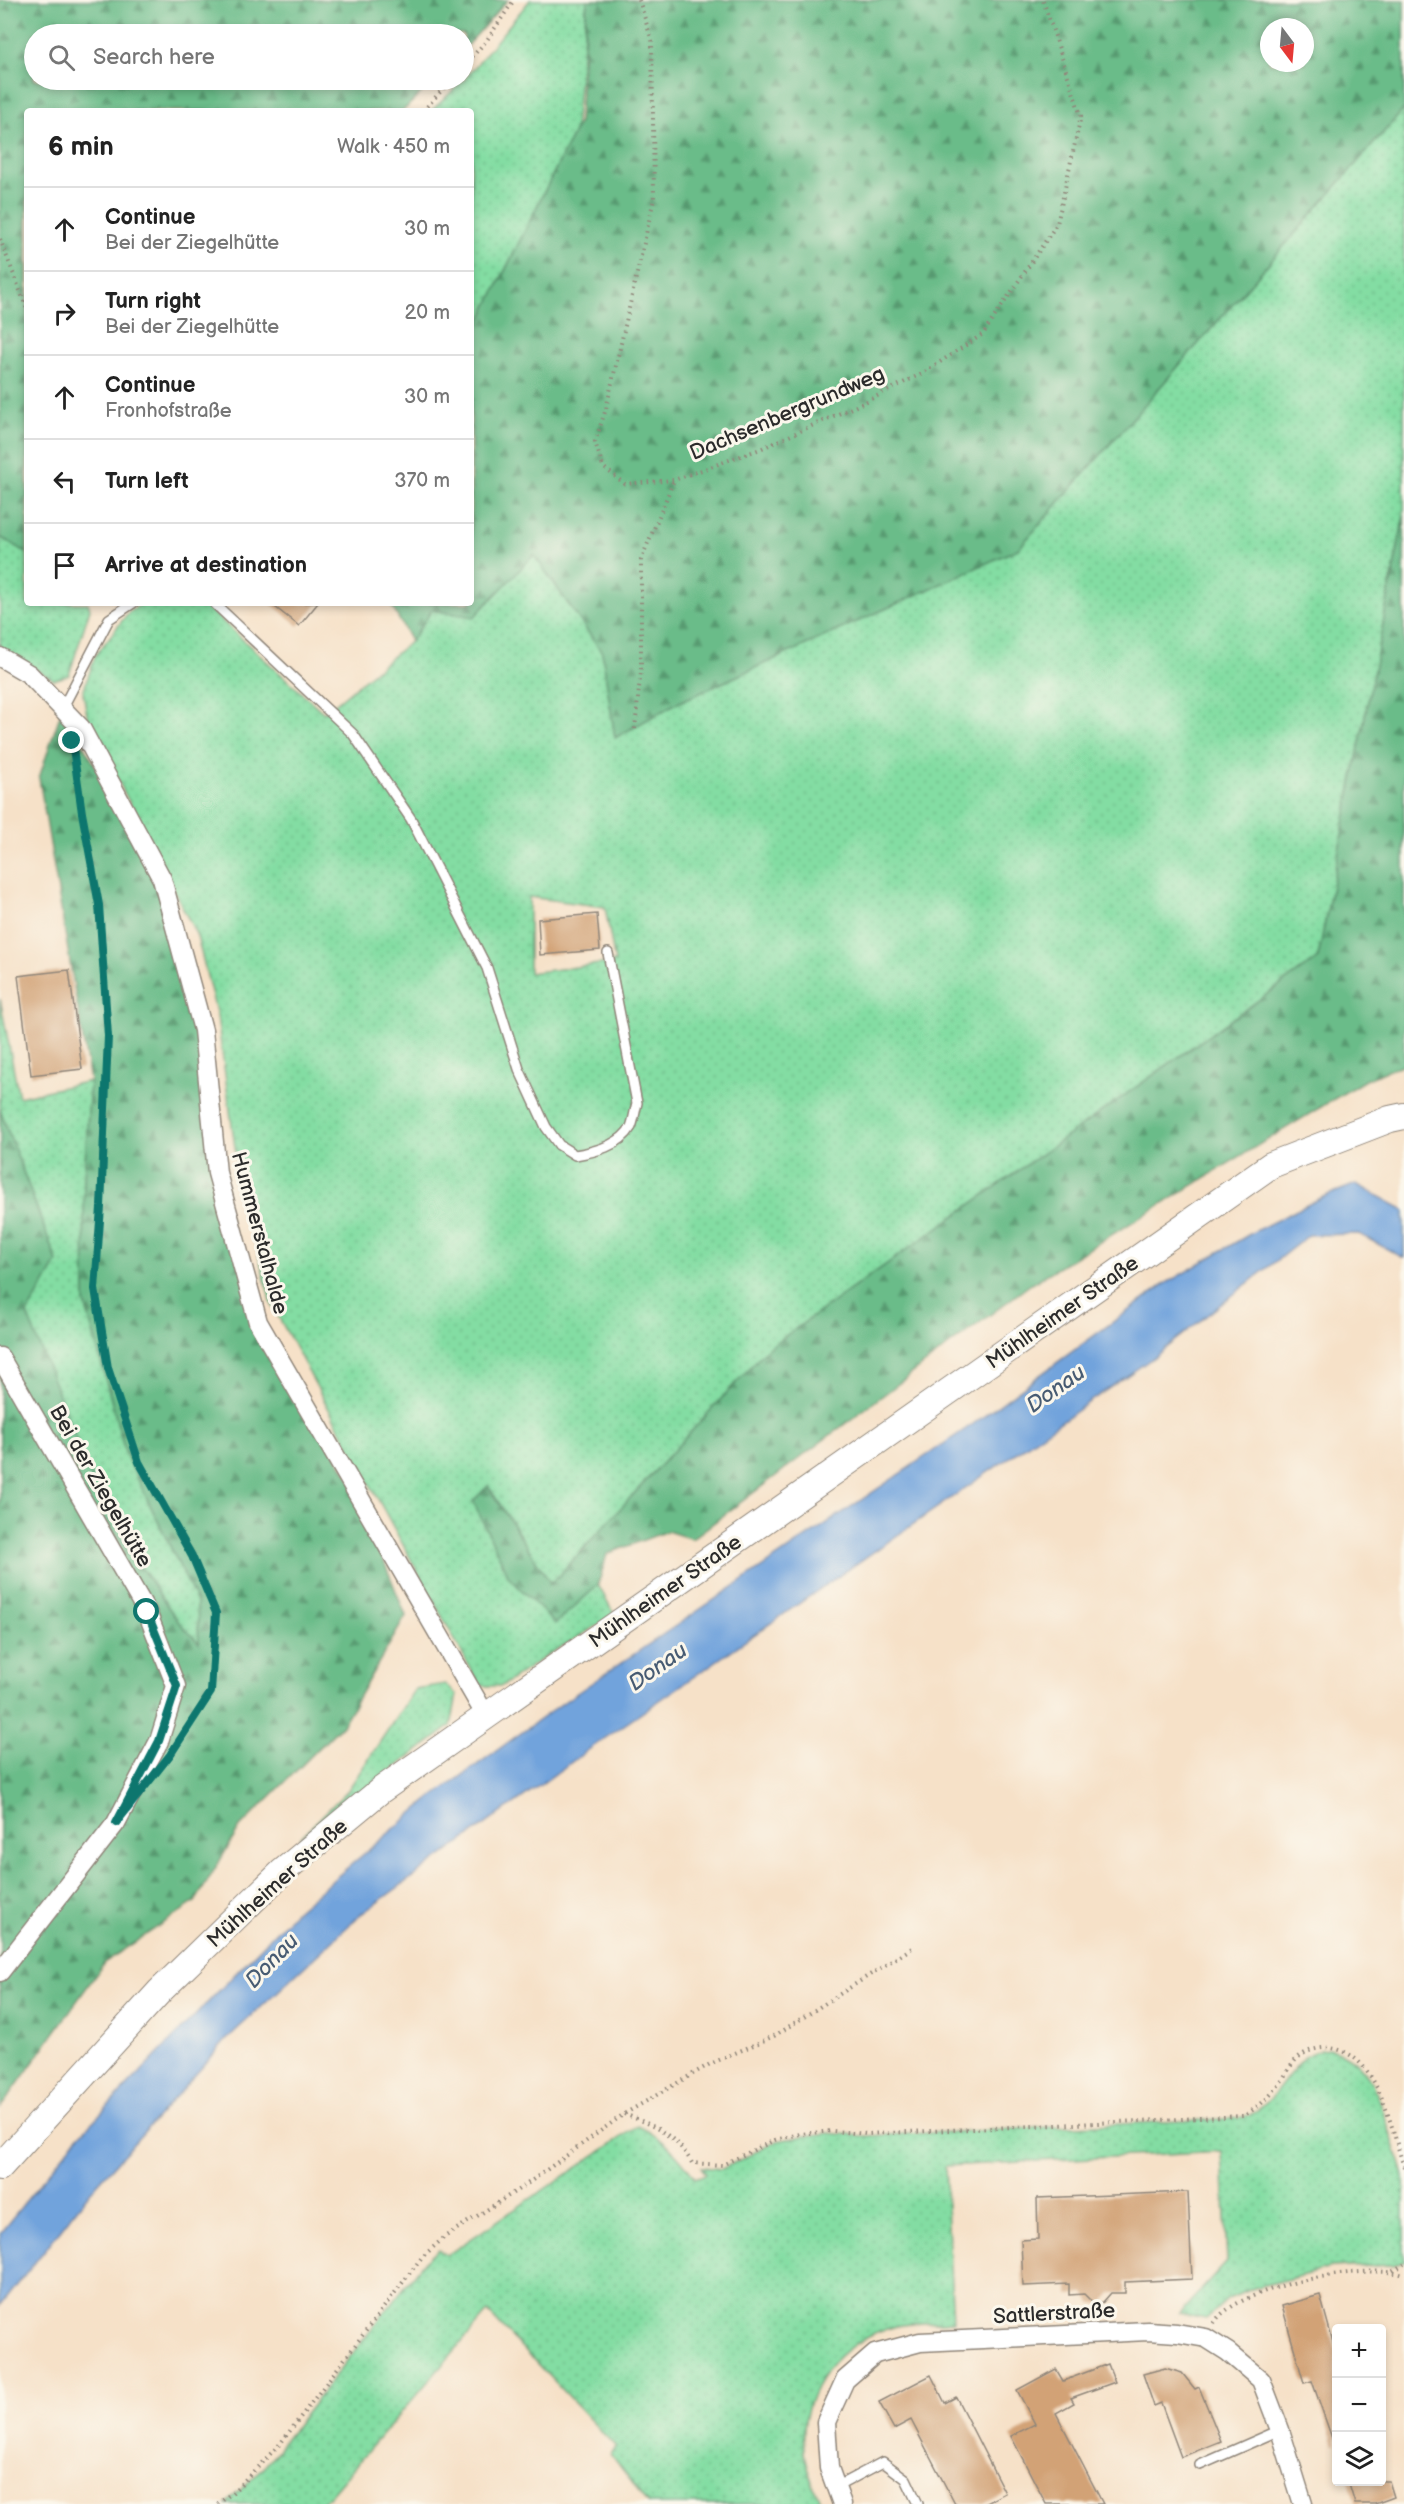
<!DOCTYPE html>
<meta charset="utf-8">
<style>
:root{--surface:#fff;--page:#f2f2f2;--text:#222;--muted:#767676;--line:#e0e0e0}
body{margin:0;font-family:"Balsamiq Sans",sans-serif;background:var(--page);color:var(--text)}
.controls{position:absolute;right:18px;bottom:18px;display:grid;overflow:hidden;border-radius:6px;box-shadow:0 3px 9px #0003}
.controls button{width:54px;height:54px;display:grid;place-items:center;padding:0;border:0;border-bottom:2px solid var(--line);background:var(--surface);color:var(--text);font:30px sans-serif}
.compass{position:absolute;left:1260px;top:18px;width:54px;height:54px;border-radius:50%;background:var(--surface);box-shadow:0 3px 9px #0003;rotate:164deg}
.stop{position:absolute;width:18px;height:18px;margin:-14px;border:4px solid #0f766e;border-radius:50%;background:#fff}
.stop.end{background:#0f766e;border-color:#fff;box-shadow:0 2px 6px #0008}
.list{margin:0;padding:0;list-style:none}
h2{display:flex;justify-content:space-between;align-items:center;height:78px;margin:0;padding:0 24px;font-size:26px}
h2 small{font-size:20px;font-weight:400;color:var(--muted)}
.list li{display:grid;grid-template-columns:39px 1fr auto;gap:18px;align-items:center;box-sizing:border-box;height:84px;padding:0 24px;border-top:2px solid var(--line)}
.list b{display:block;font-size:22px;white-space:nowrap}
.list p{margin:0;font-size:20px;white-space:nowrap;color:var(--muted)}
.list em{font-size:20px;font-style:normal;color:var(--muted)}
.icon{flex:none;width:33px;height:33px;fill:none;stroke:currentColor;stroke-width:2;stroke-linecap:round;stroke-linejoin:round}
.map{position:relative;flex:none;width:1404px;height:2504px;overflow:hidden}
.search{position:absolute;background:var(--surface);box-shadow:0 3px 9px #0003;left:24px;top:24px;width:450px;height:66px;display:flex;align-items:center;gap:15px;box-sizing:border-box;padding:0 21px;border-radius:33px;color:var(--muted);font-size:22px}
.panel{position:absolute;background:var(--surface);box-shadow:0 3px 9px #0003;left:24px;top:108px;width:450px;height:498px;border-radius:6px}
.map>svg:first-child{display:block}
.green{fill:url(#green-dots);stroke:#578467;stroke-width:1.5;fill-rule:evenodd}
.forest{fill:url(#forest-firs);stroke:#4a745a;stroke-width:1.5;fill-rule:evenodd}
.water{fill:#71a3dc;stroke:#4e6784;stroke-width:1.5}
.building{fill:#d2a276}
.lines{fill:none;stroke-linecap:round;stroke-linejoin:round}
.service-casing{stroke:#90867a;stroke-width:12}
.minor-casing{stroke:#90867a;stroke-width:21}
.secondary-casing{stroke:#90867a;stroke-width:28}
.path{stroke:#90867a;stroke-width:4;stroke-dasharray:1.5 4.5;stroke-linecap:butt}
.service{stroke:#fff;stroke-width:9}
.minor{stroke:#fff;stroke-width:18}
.secondary{stroke:#fff;stroke-width:26}
.route{stroke:#0f766e;stroke-width:8}
.labels{text-anchor:middle;stroke-width:6;stroke-linejoin:round;paint-order:stroke}
.street-label{font-size:21px;fill:#2b2b2b;stroke:#fbf7ec}
.water-label{font-size:22px;font-style:italic;fill:#475b72;stroke:#fbf7ec}
</style>
<div class="map">
<svg width="1404" height="2504" viewBox="0 0 1404 2504">
<defs>
<pattern id="green-dots" width="8" height="8" patternUnits="userSpaceOnUse" patternTransform="scale(1.5)"><rect width="8" height="8" fill="#83dda3"/><path d="M2 2h.1M6 6h.1" fill="none" stroke="#71be8c" stroke-width="1.8" stroke-linecap="round"/></pattern>
<pattern id="forest-firs" width="22" height="20" patternUnits="userSpaceOnUse" patternTransform="scale(1.5)"><rect width="22" height="20" fill="#6abc89"/><path d="M5 1l3.5 6h-7zM16 11l3.5 6h-7z" fill="#579970"/></pattern>
</defs>
<rect width="100%" height="100%" fill="#fbf7ec"/>
<filter id="ink" filterUnits="userSpaceOnUse"><feTurbulence type="fractalNoise" baseFrequency=".0167" numOctaves="2"/><feDisplacementMap in="SourceGraphic" scale="12" xChannelSelector="R" yChannelSelector="G"/><feConvolveMatrix kernelMatrix="1 2 1 2 8 2 1 2 1" color-interpolation-filters="sRGB"/></filter>
<filter id="wash" filterUnits="userSpaceOnUse"><feTurbulence type="fractalNoise" baseFrequency=".008" numOctaves="4" result="noise"/><feDisplacementMap in="SourceGraphic" scale="24" xChannelSelector="R" yChannelSelector="G"/><feGaussianBlur stdDeviation="1.35" result="paint"/><feColorMatrix in="noise" values="0 0 0 0 0 0 0 0 0 0 0 0 0 0 0 0 0 1.4 0 .05"/><feComposite in="paint" operator="in"/></filter>
<g filter="url(#wash)">
<rect width="100%" height="100%" fill="#f6e1c8"/>
<!-- green -->
<g class="green">
<path d="M530 0H587L575 130 471 339V111H431L464 80Z"/>
<path d="M1404 109V516L1318 958 767 1349 551 1584 488 1486 555 1624 598 1585 615 1615 551 1653 502 1686H480L271 1303 240 1184 217 1016 197 936 88 721 83 692 95 656 128 613 143 603H202L324 713 411 641 432 610 474 617 534 554 602 652 615 737 673 705 1018 549ZM529 897 605 907 615 962 529 973Z"/>
<path d="M0 537 27 553V603H88L90 609 69 675 54 680 0 649Z"/>
<path d="M0 999 19 1097 90 1081 84 1180 85 1303 126 1455 197 1602 199 1644 177 1620 108 1519 26 1314 57 1262 0 1110Z"/>
<path d="M445 1684 457 1695 451 1726 299 1839 348 1790 415 1689Z"/>
<path d="M1328 2049C1371 2057 1380 2102 1392 2138 1396 2151 1402 2165 1404 2178 1404 2202 1404 2236 1404 2262L1392 2265 1331 2268 1254 2288 1228 2299 1206 2319 1179 2314 1227 2262 1222 2151 945 2166 953 2321C935 2323 915 2322 897 2326 838 2341 799 2389 804 2451 806 2470 814 2487 822 2504H648L611 2454 616 2447 488 2312 322 2504H226L265 2466 424 2262 438 2249 447 2255 638 2126C664 2138 679 2156 695 2178L706 2174 701 2167 722 2169 777 2141 798 2137 828 2133 864 2136 1244 2118C1274 2105 1283 2077 1305 2057 1312 2051 1320 2050 1328 2049Z"/>
</g>
<!-- forest -->
<g class="forest">
<path d="M0 0H508L464 49V34H34V80H434L403 111H27V553L0 537Z"/>
<path d="M587 0H1404V109L1018 549 673 705 615 738 602 652 534 555 474 617 432 610 411 641 390 603H471V339L579 122ZM1269 27H1305V63H1269Z"/>
<path d="M1404 516V1064L1365 1080 1031 1284 692 1539 667 1531 607 1554 598 1585 555 1624 509 1577 473 1501 488 1486 551 1584 767 1349 1318 958Z"/>
<path d="M62 709 162 879 203 1030 217 1173 258 1322 353 1484 406 1616 342 1725 240 1827 195 1902 104 1963 0 2109V1110L57 1262 27 1314 108 1519 177 1620 199 1643 197 1602 126 1455 85 1302 84 1180 90 1081 39 778Z"/>
</g>
<!-- water -->
<path class="water" d="M1356 1184 1404 1210V1258L1359 1234 1309 1235 1154 1357 591 1748 360 1915 230 2036 90 2192 0 2307V2233L76 2139 297 1910 427 1801 568 1699 973 1424 1165 1284 1255 1231 1323 1197Z"/>
<g id="blocks">
<!-- building -->
<g class="building">
<path d="M270 603H318L299 626Z"/>
<path d="M597 914 600 950 540 955 538 919Z"/>
<path d="M69 970 82 1069 31 1075 18 976Z"/>
<path d="M1188 2192 1192 2279 1125 2282V2293H1111L1103 2302 1098 2304 1093 2303 1084 2294 1069 2295V2284L1023 2286 1021 2240 1038 2239 1037 2198Z"/>
<path d="M1320 2295 1336 2353V2444H1334L1312 2381 1304 2383 1282 2306Z"/>
<path d="M1108 2364 1115 2382 1071 2398 1074 2403 1056 2413 1103 2504H1046L1011 2436 1035 2424 1017 2390 1056 2369 1063 2381Z"/>
<path d="M1165 2368 1182 2373 1195 2389 1199 2387 1221 2441 1181 2457 1161 2403 1154 2406 1143 2374Z"/>
<path d="M931 2375 945 2403 956 2397 1005 2493 984 2504H955L911 2420 894 2429 879 2402Z"/>
<path d="M1348 2481H1389L1394 2497 1375 2504H1355Z"/>
</g>
</g>
</g>
<g filter="url(#ink)">
<use href="#blocks" fill-opacity="0" stroke="#90867a" stroke-width="1.5"/>
<g class="lines">
<!-- service casing -->
<g class="service-casing">
<g id="service">
<path d="M214 603 353 734 411 819 487 968 519 1069 546 1127 559 1145 575 1155C594 1152 620 1146 631 1127 634 1120 635 1110 637 1103L608 953"/>
<path d="M62 709 109 619 133 603"/>
<path d="M1200 2465 1280 2430"/>
<path d="M836 2487 883 2462 906 2479 918 2504"/>
</g>
</g>
<!-- minor casing -->
<g class="minor-casing">
<g id="minor">
<path d="M0 657 29 674 81 728 162 879 203 1030 217 1173 258 1322 486 1716"/>
<path d="M0 1357 147 1612 176 1686 159 1741 116 1823 0 1972"/>
<path d="M842 2504 829 2468 826 2422 845 2380 875 2354 920 2342 1148 2331 1177 2333 1206 2338 1228 2352 1261 2380 1280 2430 1303 2504"/>
</g>
</g>
<!-- secondary casing -->
<g class="secondary-casing">
<path id="secondary" d="M0 2167 160 1991 282 1872 381 1790 1271 1165 1390 1119 1404 1116"/>
</g>
<!-- path -->
<g class="path">
<path d="M639 0 652 41 654 199 606 409 595 442 603 467 625 484 674 480 760 449 865 402 923 373 983 334 1057 224 1081 116 1043 0"/>
<path d="M464 66 487 40 514 0"/>
<path d="M423 111 451 80"/>
<path d="M0 239 27 309"/>
<path d="M635 729 641 668V560L674 480"/>
<path d="M74 757 99 905 108 1037 101 1207 95 1289 108 1368 139 1463 192 1556 216 1613 211 1692 182 1736"/>
<path d="M624 2114C653 2125 676 2135 692 2163L722 2165 775 2140 800 2134 833 2131 867 2134 1243 2116C1259 2107 1270 2097 1281 2082 1286 2074 1292 2062 1300 2056 1308 2050 1320 2047 1330 2048 1379 2053 1391 2129 1404 2167"/>
<path d="M1393 2271 1404 2264"/>
<path d="M1214 2323C1235 2287 1366 2262 1404 2275"/>
<path d="M218 2504 233 2492 280 2444 422 2257 446 2236 527 2184 624 2114 710 2064 774 2036 915 1946"/>
</g>
<!-- service -->
<use href="#service" class="service"/>
<!-- minor -->
<use href="#minor" class="minor"/>
<!-- secondary -->
<use href="#secondary" class="secondary"/>
</g>
</g>
<g class="lines" filter="url(#ink)">
<!-- route -->
<path class="route" d="M72 741 82 813 99 905 108 1036 101 1207 95 1289 108 1368 139 1462 192 1556 216 1613 211 1692 170 1755 116 1823 159 1741 177 1686 147 1612"/>
</g>
<g class="labels">
<!-- street labels -->
<g class="street-label">
<text transform="translate(787 413) rotate(-23)" y="7">Dachsenbergrundweg</text>
<text transform="translate(260 1233) rotate(75)" y="7">Hummerstalhalde</text>
<text transform="translate(1062 1312) rotate(-35)" y="7">Mühlheimer Straße</text>
<text transform="translate(101 1486) rotate(60)" y="7">Bei der Ziegelhütte</text>
<text transform="translate(665 1591) rotate(-35)" y="7">Mühlheimer Straße</text>
<text transform="translate(277 1883) rotate(-42)" y="7">Mühlheimer Straße</text>
<text transform="translate(1054 2313) rotate(-3)" y="7">Sattlerstraße</text>
</g>
<!-- water labels -->
<g class="water-label">
<text transform="translate(1055 1388) rotate(-35)" y="8">Donau</text>
<text transform="translate(657 1666) rotate(-35)" y="8">Donau</text>
<text transform="translate(271 1960) rotate(-46)" y="8">Donau</text>
</g>
</g>
</svg>
<div class="controls">
<button>+</button>
<button>−</button>
<button><svg class="icon" aria-label="layers" viewBox="0 0 24 24"><path d="M12 4l9 5-9 5-9-5zM3 14l9 5 9-5"/></svg></button>
</div>
<svg class="compass" viewBox="-18 -18 36 36"><path d="M0-13l5 13h-10z" fill="#e53935"/><path d="M0 13l5-13h-10z" fill="#767676"/></svg>
<div class="stop" style="left:147px;top:1612px"></div>
<div class="stop end" style="left:72px;top:741px"></div>
<div class="search"><svg class="icon" aria-label="search" viewBox="0 0 24 24"><circle cx="10" cy="10" r="6"/><path d="M15 15l6 6"/></svg>Search here</div>
<section class="panel">
<h2>6 min<small>Walk · 450 m</small></h2>
<ul class="list">
<li><svg class="icon" aria-label="ahead" viewBox="0 0 24 24"><path d="M12 20V5M6 11l6-6 6 6"/></svg><div><b>Continue</b><p>Bei der Ziegelhütte</p></div><em>30 m</em></li>
<li><svg class="icon" aria-label="right" viewBox="0 0 24 24"><path d="M7 20v-9h11M14 6l5 5-5 5"/></svg><div><b>Turn right</b><p>Bei der Ziegelhütte</p></div><em>20 m</em></li>
<li><svg class="icon" aria-label="ahead" viewBox="0 0 24 24"><path d="M12 20V5M6 11l6-6 6 6"/></svg><div><b>Continue</b><p>Fronhofstraße</p></div><em>30 m</em></li>
<li><svg class="icon" aria-label="left" viewBox="0 0 24 24"><path d="M17 20v-9H6M10 6l-5 5 5 5"/></svg><div><b>Turn left</b></div><em>370 m</em></li>
<li><svg class="icon" aria-label="arrive" viewBox="0 0 24 24"><path d="M6 21V4h12l-3 4 3 4H6"/></svg><div><b>Arrive at destination</b></div></li>
</ul>
</section>
</div>
